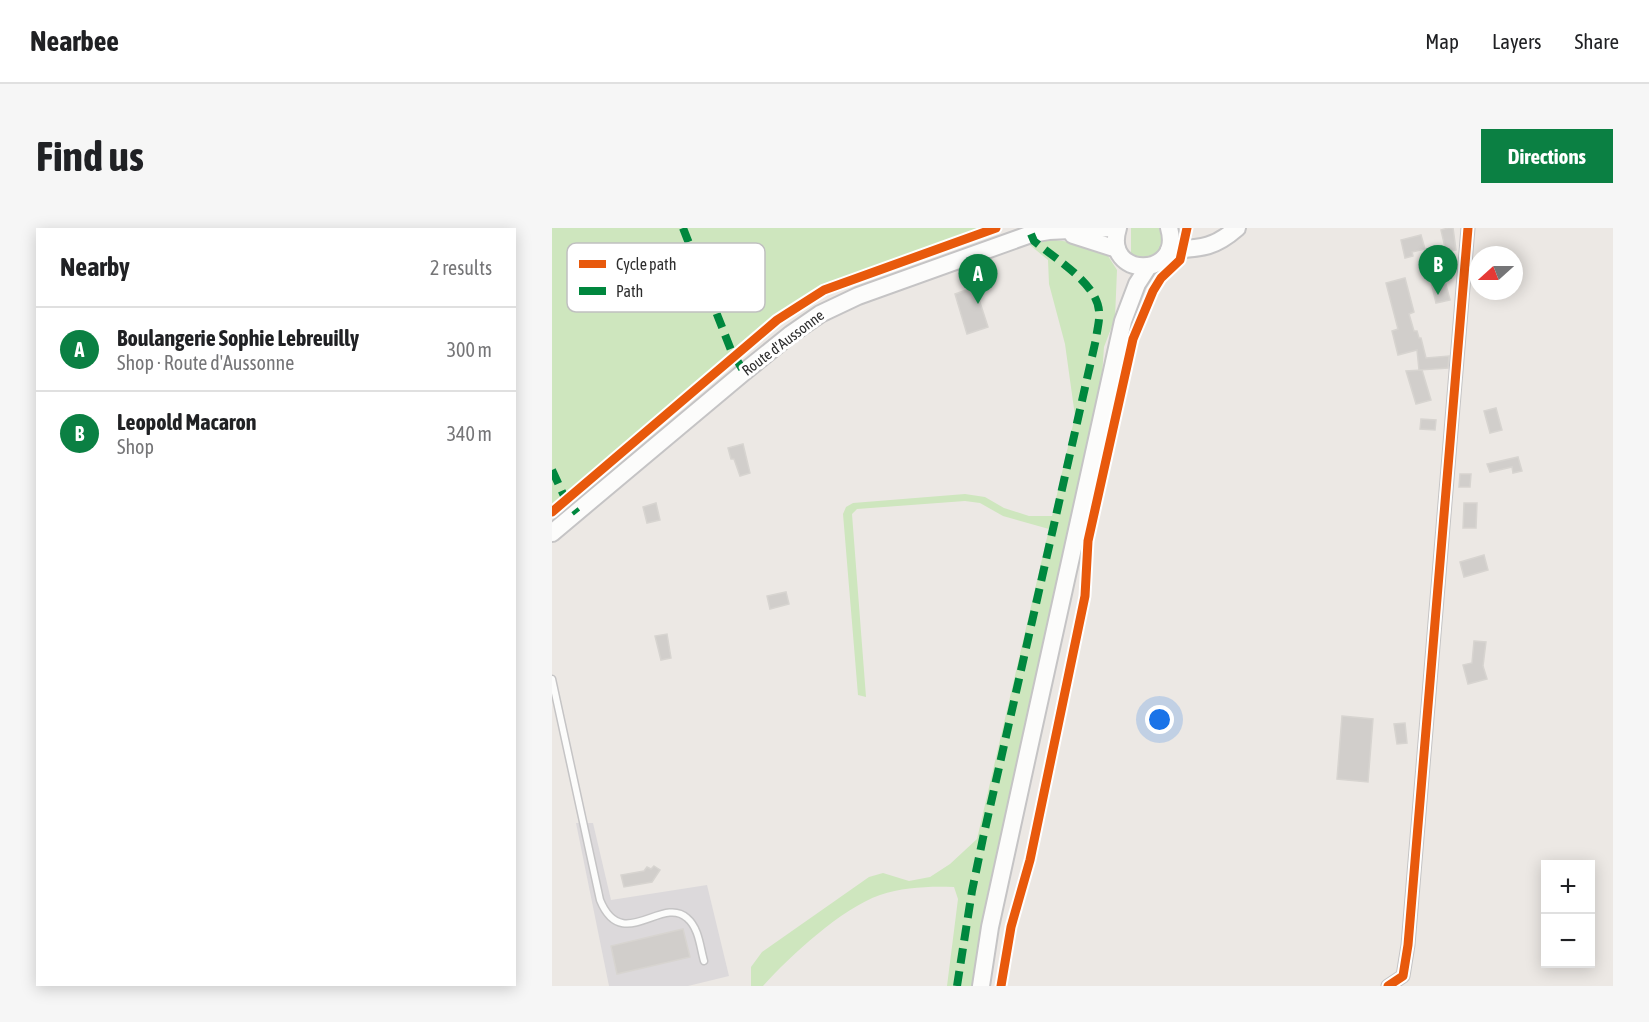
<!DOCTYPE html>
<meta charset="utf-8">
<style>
:root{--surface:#fff;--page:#f6f6f6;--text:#202124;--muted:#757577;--line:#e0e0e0;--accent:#0b8043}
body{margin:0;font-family:"Asap Condensed",sans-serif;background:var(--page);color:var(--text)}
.controls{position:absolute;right:18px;bottom:18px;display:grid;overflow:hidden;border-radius:0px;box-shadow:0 3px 15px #0003}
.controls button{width:54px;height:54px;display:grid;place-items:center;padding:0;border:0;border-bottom:2px solid var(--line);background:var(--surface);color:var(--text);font:30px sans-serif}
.compass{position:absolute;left:917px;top:18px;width:54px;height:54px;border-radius:50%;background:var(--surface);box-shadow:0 3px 15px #0003;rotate:249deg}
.you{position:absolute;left:608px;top:492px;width:21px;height:21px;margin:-15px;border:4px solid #fff;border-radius:50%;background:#1a73e8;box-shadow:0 0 0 9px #1a73e833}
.badge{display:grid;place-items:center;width:39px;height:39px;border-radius:50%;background:var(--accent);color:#fff;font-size:20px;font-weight:700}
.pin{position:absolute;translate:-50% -50px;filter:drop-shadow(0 2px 3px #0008)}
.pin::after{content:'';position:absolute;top:32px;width:21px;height:18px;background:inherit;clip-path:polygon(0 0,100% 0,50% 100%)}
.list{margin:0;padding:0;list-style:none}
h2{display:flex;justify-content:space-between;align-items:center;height:78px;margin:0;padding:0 24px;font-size:26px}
h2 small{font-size:20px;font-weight:400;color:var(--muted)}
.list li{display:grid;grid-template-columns:39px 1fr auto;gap:18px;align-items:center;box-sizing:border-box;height:84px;padding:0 24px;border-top:2px solid var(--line)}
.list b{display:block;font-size:22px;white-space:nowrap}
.list p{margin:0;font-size:20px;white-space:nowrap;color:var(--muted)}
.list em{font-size:20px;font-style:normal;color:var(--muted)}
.map{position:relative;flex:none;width:1061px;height:758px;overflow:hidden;border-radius:0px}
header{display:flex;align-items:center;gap:36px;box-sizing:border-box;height:84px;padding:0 30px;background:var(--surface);border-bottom:2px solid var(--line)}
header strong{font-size:28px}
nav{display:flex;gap:33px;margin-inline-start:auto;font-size:21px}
.intro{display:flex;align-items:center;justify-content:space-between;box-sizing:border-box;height:144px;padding:0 36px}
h1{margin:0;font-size:42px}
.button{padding:15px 27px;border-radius:0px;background:var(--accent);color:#fff;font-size:21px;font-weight:700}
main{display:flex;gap:36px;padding:0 36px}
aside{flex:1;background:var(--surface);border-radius:0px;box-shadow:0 3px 15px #0003}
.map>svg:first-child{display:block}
.industrial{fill:#dcd9db}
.green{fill:#cee6be}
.building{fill:#d1cecb;stroke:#d7d4d0;stroke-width:1.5}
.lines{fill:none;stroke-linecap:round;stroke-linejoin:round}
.lane-casing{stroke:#c5c4c5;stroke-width:9}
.street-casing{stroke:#c5c4c5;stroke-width:15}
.secondary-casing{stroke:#c5c4c5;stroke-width:20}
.lane{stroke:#fcfcfb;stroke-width:6}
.street{stroke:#fcfcfb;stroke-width:12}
.secondary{stroke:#fcfcfb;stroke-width:16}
.quiet{stroke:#00873e;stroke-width:8;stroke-dasharray:15 8;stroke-linecap:butt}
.cycleway-casing{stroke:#fff;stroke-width:13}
.cycleway{stroke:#e8590c;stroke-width:9}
.labels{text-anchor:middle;stroke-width:6;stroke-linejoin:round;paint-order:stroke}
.street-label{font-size:15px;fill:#2e2e2e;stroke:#fff}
.key{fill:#fff;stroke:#c0c0c0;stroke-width:1.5}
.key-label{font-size:16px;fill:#2e2e2e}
</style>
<header>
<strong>Nearbee</strong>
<nav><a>Map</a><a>Layers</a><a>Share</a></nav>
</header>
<div class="intro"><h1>Find us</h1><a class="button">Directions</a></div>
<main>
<aside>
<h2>Nearby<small>2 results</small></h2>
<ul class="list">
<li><span class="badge">A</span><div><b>Boulangerie Sophie Lebreuilly</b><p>Shop · Route d'Aussonne</p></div><em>300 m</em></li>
<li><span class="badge">B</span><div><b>Leopold Macaron</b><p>Shop</p></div><em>340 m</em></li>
</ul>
</aside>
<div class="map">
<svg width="1061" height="758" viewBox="0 0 1061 758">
<rect width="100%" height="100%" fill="#ece8e4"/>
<!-- industrial -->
<path class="industrial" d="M24 595H41L59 672 155 657 177 748 136 758H57Z"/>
<!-- green -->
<g class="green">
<path d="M0 0H434L270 61 227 85 179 130 0 278Z"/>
<path d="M579 0H607C612 11 609 30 593 31 589 31 583 29 579 29Z"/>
<path d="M496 11 540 17 556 28 565 42 563 90 552 119 549 162 435 668 420 758H395L406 671 402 659C378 658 352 659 328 667 290 680 238 728 211 758H199V739L210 724 317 649 331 645 357 653 378 649 398 636 425 611 497 301 451 288 428 275 413 273 305 281 300 286 314 469 306 467 291 286 294 279 301 275 413 266 433 269 452 280 477 288H500L523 188 513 116 497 56 496 32 473 13Z"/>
</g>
<!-- building -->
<g class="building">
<path d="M896 0H901L904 22 894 24 889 2Z"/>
<path d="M869 7 873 21 860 24 861 28 853 30 849 12Z"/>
<path d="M890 41 898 72 884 75 877 45Z"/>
<path d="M853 50 862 84 857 86 862 103H865L867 110H869L874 130 897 128 896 140 867 142 865 122 846 127 840 103 846 101 834 55Z"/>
<path d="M423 59 436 99 415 106 403 66Z"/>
<path d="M870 142 879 172 864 176 854 143Z"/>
<path d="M944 180 950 202 938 205 932 183Z"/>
<path d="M869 191 884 192 883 202 868 201Z"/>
<path d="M191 216 198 245 188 248 182 231H179L176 220Z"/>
<path d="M966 229 970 243 961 245 960 239 938 244 935 236Z"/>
<path d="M908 246H919L918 259H907Z"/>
<path d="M104 275 108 292 95 295 91 279Z"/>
<path d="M912 275H925L924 300H911Z"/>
<path d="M932 327 936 342 912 349 908 334Z"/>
<path d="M234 364 237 376 218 381 215 368Z"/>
<path d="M115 406 119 430 109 432 103 408Z"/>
<path d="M922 413 934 414 931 438 935 451 916 456 911 437 920 435Z"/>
<path d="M790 488 821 491 816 554 785 551Z"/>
<path d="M853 495 855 515 845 516 842 496Z"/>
<path d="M102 638 108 642 100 654 72 659 69 647 92 643 95 639 99 641Z"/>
<path d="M131 701 138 729 65 746 59 718Z"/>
</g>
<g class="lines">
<!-- lane casing -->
<g class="lane-casing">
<path id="lane" d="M0 451 48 672C70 726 110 667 135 690 147 700 148 719 152 733"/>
</g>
<!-- street casing -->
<g class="street-casing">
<path id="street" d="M836 758 851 748 856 717 916 0"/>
</g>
<!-- secondary casing -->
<g class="secondary-casing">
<g id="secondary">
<path d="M566 0C550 51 632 51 617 0"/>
<path d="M521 7 565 21"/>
<path d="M617 22C648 20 661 21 685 0"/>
<path d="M0 305 192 144 239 106 268 86 306 68 479 6 497 3 560 0"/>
<path d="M429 758 438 699 477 520 571 93 585 56 596 39"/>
</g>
</g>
<!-- lane -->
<use href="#lane" class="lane"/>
<!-- street -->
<use href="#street" class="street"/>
<!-- secondary -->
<use href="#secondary" class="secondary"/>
<!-- quiet -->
<g class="quiet">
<path d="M131 0 179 122 192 144"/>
<path d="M0 242 13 270 25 285"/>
<path d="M405 758 420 663 431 610 544 111C545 102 548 92 547 83 545 55 502 30 482 13L479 6"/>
</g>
<!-- cycleway casing -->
<g class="cycleway-casing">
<g id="cycleway">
<path d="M0 284 225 92 272 62 444 0"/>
<path d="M449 758 459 699 478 632 533 368 536 313 581 111 601 63 609 50 628 32 635 0"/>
<path d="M836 758 851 748 856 717 916 0"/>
</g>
</g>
<!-- cycleway -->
<use href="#cycleway" class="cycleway"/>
</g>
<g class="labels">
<!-- street labels -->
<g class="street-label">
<text transform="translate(231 115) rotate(-37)" y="5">Route d'Aussonne</text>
</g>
</g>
<!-- legend -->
<rect x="15" y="15" width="198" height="69" rx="9" class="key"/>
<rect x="27" y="32" width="27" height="8" fill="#e8590c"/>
<rect x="27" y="59" width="27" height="8" fill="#00873e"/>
<g class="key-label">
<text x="64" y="42">Cycle path</text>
<text x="64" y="69">Path</text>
</g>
</svg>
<div class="controls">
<button>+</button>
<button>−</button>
</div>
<svg class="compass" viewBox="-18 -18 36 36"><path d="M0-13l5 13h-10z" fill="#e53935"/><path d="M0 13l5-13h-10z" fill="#757577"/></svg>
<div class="you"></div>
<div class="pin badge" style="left:426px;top:76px">A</div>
<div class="pin badge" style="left:886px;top:67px">B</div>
</div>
</main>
